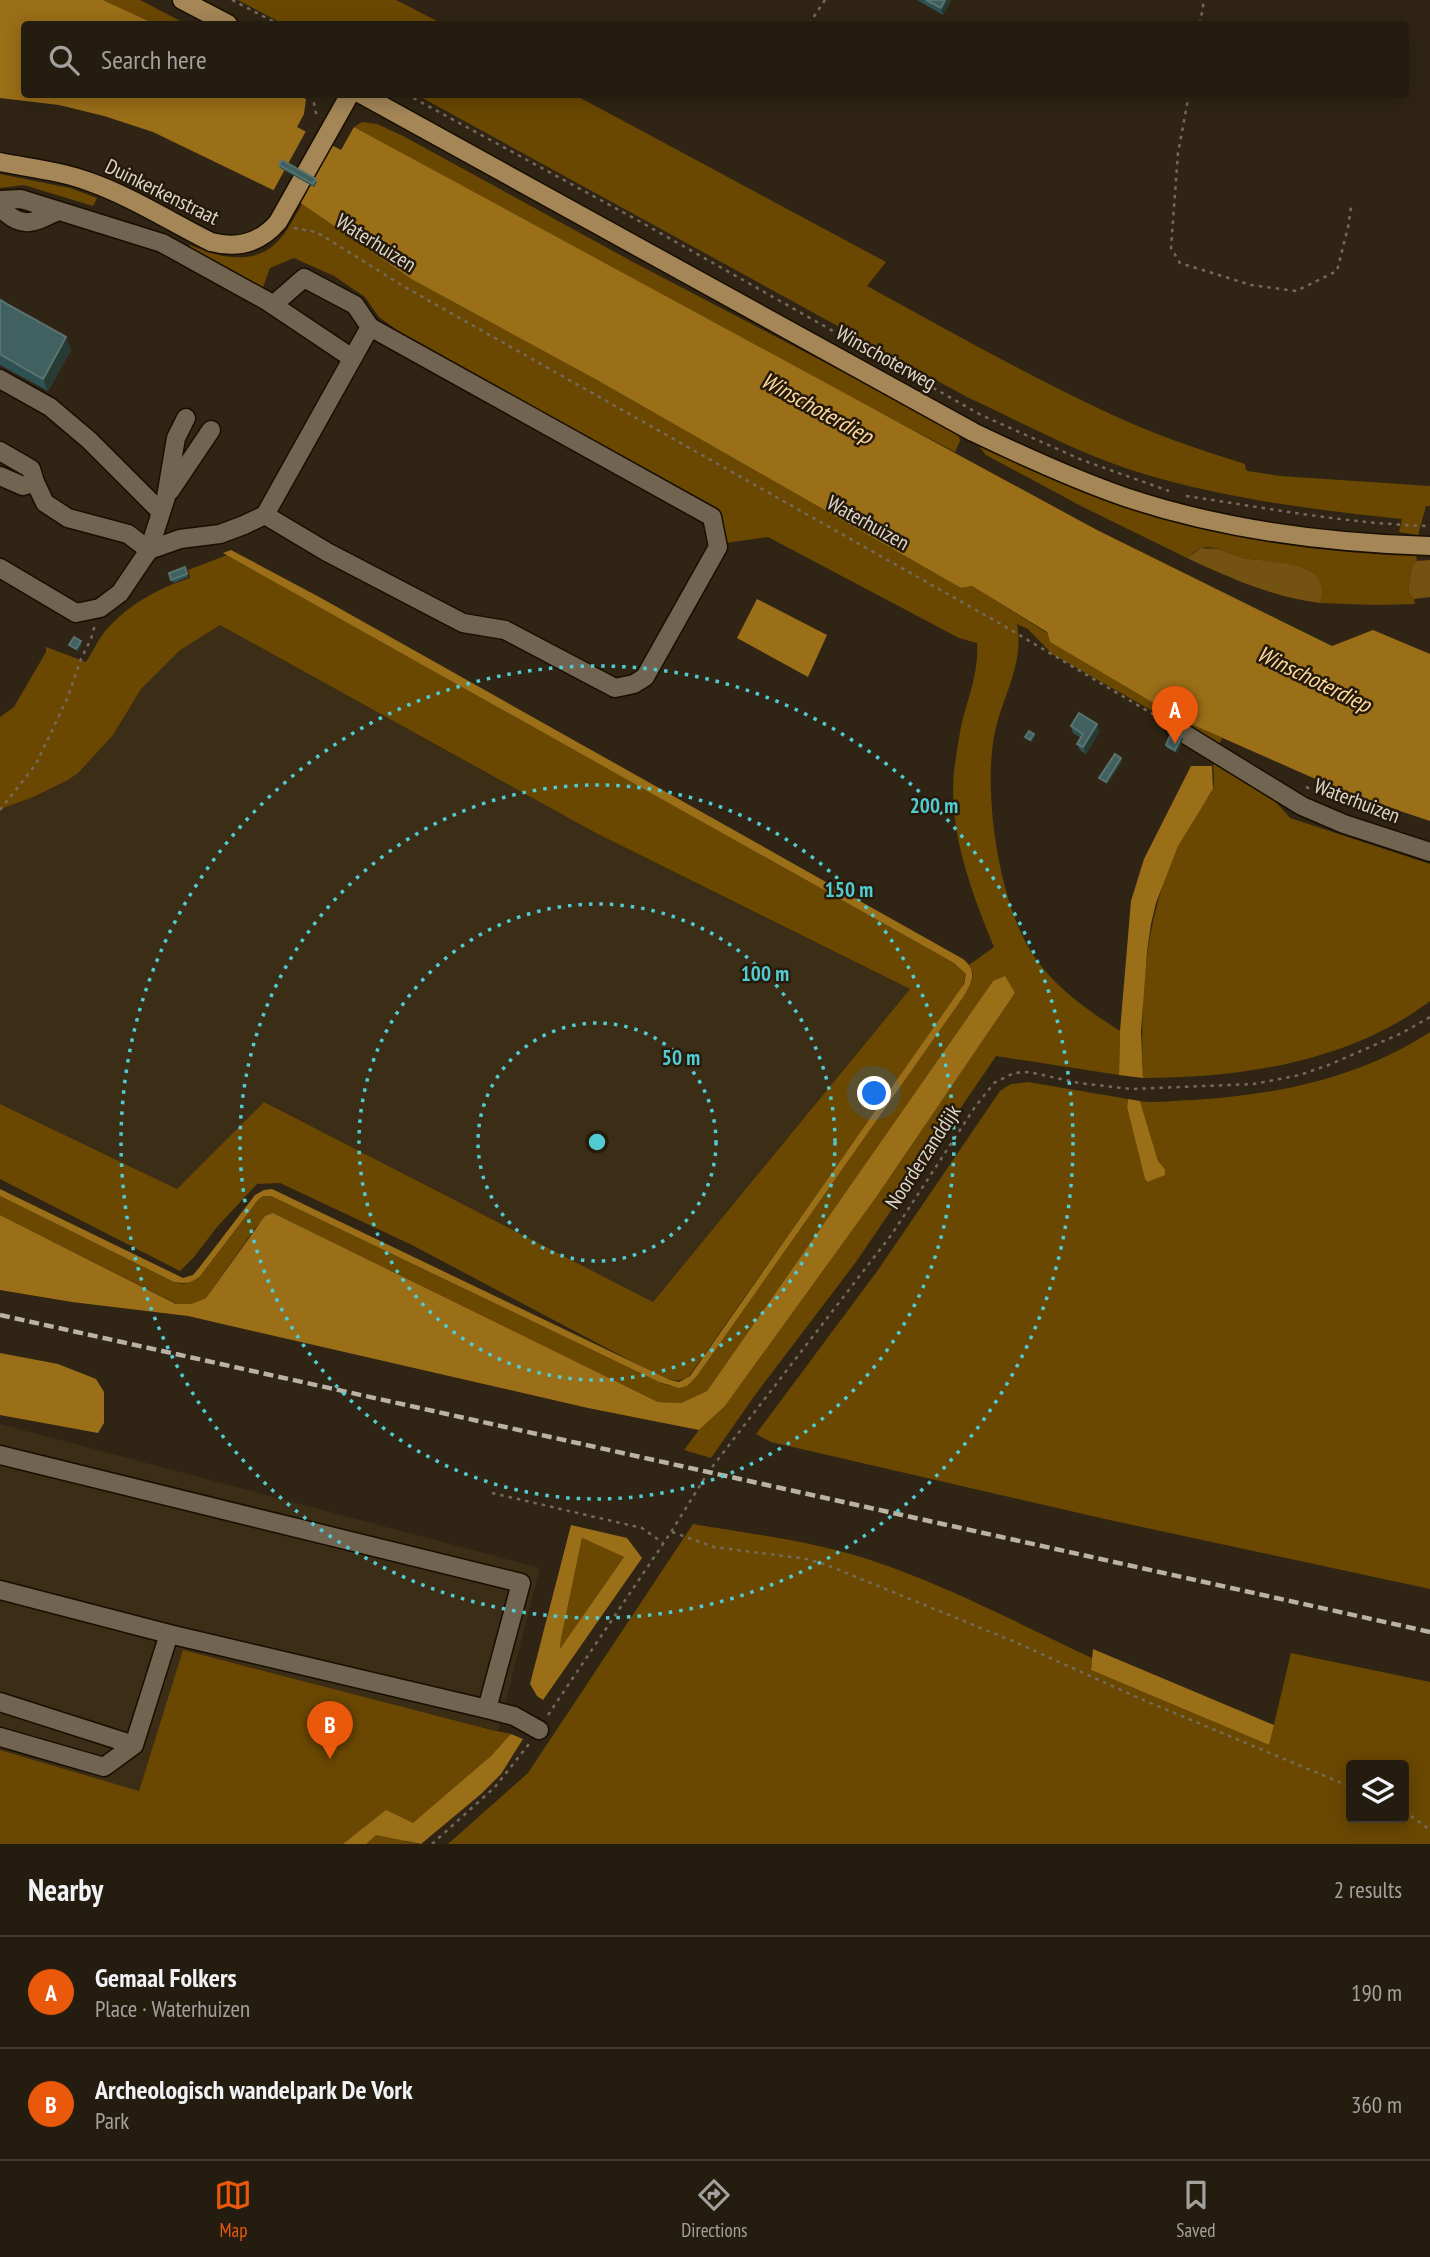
<!DOCTYPE html>
<meta charset="utf-8">
<style>
:root{--surface:#241c0f;--page:#30291d;--text:#f1f3f6;--muted:#a3a19e;--line:#413a2f;--accent:#ea580c}
body{margin:0;font-family:"PT Sans Narrow",sans-serif;background:var(--page);color:var(--text)}
.controls{position:absolute;right:21px;bottom:21px;display:grid;overflow:hidden;border-radius:7px;box-shadow:0 4px 18px #0003}
.controls button{width:63px;height:63px;display:grid;place-items:center;padding:0;border:0;border-bottom:2px solid var(--line);background:var(--surface);color:var(--text);font:35px sans-serif}
.you{position:absolute;left:875px;top:1094px;width:24px;height:24px;margin:-18px;border:5px solid #fff;border-radius:50%;background:#1a73e8;box-shadow:0 0 0 10px #1a73e833}
.badge{display:grid;place-items:center;width:46px;height:46px;border-radius:50%;background:var(--accent);color:#fff;font-size:23px;font-weight:700}
.pin{position:absolute;translate:-50% -58px;filter:drop-shadow(0 2px 4px #0008)}
.pin::after{content:'';position:absolute;top:37px;width:24px;height:21px;background:inherit;clip-path:polygon(0 0,100% 0,50% 100%)}
.list{margin:0;padding:0;list-style:none}
h2{display:flex;justify-content:space-between;align-items:center;height:91px;margin:0;padding:0 28px;font-size:30px}
h2 small{font-size:23px;font-weight:400;color:var(--muted)}
.list li{display:grid;grid-template-columns:46px 1fr auto;gap:21px;align-items:center;box-sizing:border-box;height:112px;padding:0 28px;border-top:2px solid var(--line)}
.list b{display:block;font-size:26px;white-space:nowrap}
.list p{margin:0;font-size:23px;white-space:nowrap;color:var(--muted)}
.list em{font-size:23px;font-style:normal;color:var(--muted)}
.icon{flex:none;width:38px;height:38px;fill:none;stroke:currentColor;stroke-width:2;stroke-linecap:round;stroke-linejoin:round}
.map{position:relative;flex:none;width:1430px;height:1844px;overflow:hidden}
.search{position:absolute;background:var(--surface);box-shadow:0 4px 18px #0003;left:21px;right:21px;top:21px;height:77px;display:flex;align-items:center;gap:18px;box-sizing:border-box;padding:0 24px;border-radius:7px;color:var(--muted);font-size:26px}
.sheet{height:315px;background:var(--surface)}
nav{display:flex;justify-content:space-around;align-items:center;box-sizing:border-box;height:98px;border-top:2px solid var(--line);background:var(--surface);font-size:19px;color:var(--muted)}
nav a{display:grid;justify-items:center;gap:4px}
nav .on{color:var(--accent)}
.map>svg:first-child{display:block}
.built{fill:#3c2d16}
.green{fill:#6a4802;fill-rule:evenodd}
.forest{fill:#745212}
.water{fill:#9b6e18;fill-rule:evenodd}
.pier{fill:#302514}
.lines{fill:none;stroke-linecap:round;stroke-linejoin:round}
.minor-casing{stroke:#180e01;stroke-width:21}
.major-casing{stroke:#180e01;stroke-width:21}
.path{stroke:#746a5c;stroke-width:2.5;stroke-dasharray:3.5 5;stroke-linecap:butt}
.minor{stroke:#716552;stroke-width:18}
.major{stroke:#a48657;stroke-width:18}
.rail{stroke:#b9b2a6;stroke-width:4.5;stroke-dasharray:10 5;stroke-linecap:butt}
.wall{fill:#2e5253}
.shaded-wall{fill:#273a34}
.building{fill:#416060;stroke:#597371;stroke-width:2}
.ring{fill:none;stroke:#51ccd3;stroke-width:3.5;stroke-dasharray:3.5 7}
.labels{text-anchor:middle;stroke-width:5;stroke-linejoin:round;paint-order:stroke}
.street-label{font-size:21px;fill:#ddd6cc;stroke:#261b0b}
.water-label{font-size:23px;font-style:italic;fill:#fed89f;stroke:#261b0b}
.centre{fill:#51ccd3;stroke:#261b0b;stroke-width:3.5}
.ring-label{font-size:21px;text-anchor:middle;font-weight:bold;fill:#51ccd3;stroke:#261b0b;stroke-width:5;stroke-linejoin:round;paint-order:stroke}
</style>
<div class="map">
<svg width="1430" height="1844" viewBox="0 0 1430 1844">
<rect width="100%" height="100%" fill="#302514"/>
<!-- built -->
<g class="built">
<path d="M220 625 594 832 910 989 653 1302 264 1102 177 1189 0 1104V809L68 780 113 735 141 689 179 651Z"/>
<path d="M0 1424 540 1568 498 1731 183 1651 139 1791 0 1750Z"/>
</g>
<!-- green -->
<g class="green">
<path d="M103 0H140L186 24H155Z"/>
<path d="M238 0H396L443 24H283Z"/>
<path d="M417 95H575L886 262 867 286C946 329 1023 373 1104 411 1150 433 1197 449 1245 464L1246 470 1248 471 1280 476 1430 486V506H1426L1418 535 1399 532 1402 519C1315 510 1228 499 1144 474 1083 456 1025 424 967 397Z"/>
<path d="M362 122 377 124 403 136 633 262 958 432 960 441 955 452 837 390 354 127Z"/>
<path d="M0 174 70 188 97 198 93 206 24 185 0 188Z"/>
<path d="M302 204 413 280 597 380 961 588 972 586 1047 633 1050 642 1184 721 1222 738 1218 748 1052 654 1028 629 1017 624C1024 662 1005 692 996 727 981 788 999 908 1036 959 1058 990 1089 1011 1120 1031L1119 1075 996 1056 856 1262 755 1395 711 1458 684 1450 699 1430 725 1406 877 1196 1015 993 993 981 707 1391 681 1403 658 1402 273 1213 256 1227 206 1298 191 1304H177L0 1215V1196L174 1282 184 1284 201 1275 258 1200 263 1196H271L659 1382C676 1389 685 1389 697 1376L964 996C970 985 977 976 969 965L994 947C971 891 946 826 955 764 957 750 959 736 962 722 969 696 979 670 977 643L959 638 768 537 726 543 725 529 707 504 401 333 379 317 365 297 334 276 294 258 270 268 257 304 185 263 190 245C217 257 254 267 278 241 288 231 295 216 302 204Z"/>
<path d="M980 444 1110 500 1416 554 1417 561 1412 566 1408 592 1414 599 1415 604 1376 605 1320 603C1335 560 1268 563 1243 558 1230 555 1215 544 1201 548 1196 550 1191 555 1187 558L1081 506 986 455 979 446Z"/>
<path d="M227 555 954 963 966 974 962 989 689 1376C675 1386 663 1377 648 1370L412 1245 280 1183 257 1184 217 1227 194 1257 180 1271 0 1179V1104L177 1189 264 1102 653 1302 910 989 594 832 220 625 179 651 141 689 113 735 78 773 68 780 33 797 0 809V717L14 707 46 652V647L86 662C92 653 97 642 103 634 124 607 158 588 190 578L188 570Z"/>
<path d="M1215 758C1242 776 1269 792 1290 818L1430 864V1001C1350 1062 1240 1078 1143 1078 1140 998 1144 924 1176 850 1183 833 1195 818 1204 803 1207 799 1211 794 1213 789 1216 779 1211 768 1215 758Z"/>
<path d="M1430 1032V1589L1105 1519 771 1442 756 1434 878 1270 1000 1091 1011 1084 1028 1082 1128 1099 1127 1107 1146 1182 1165 1169 1158 1161 1140 1101C1157 1104 1176 1100 1194 1100 1276 1095 1360 1078 1430 1032Z"/>
<path d="M693 1524C756 1535 821 1542 882 1564 954 1589 1023 1626 1092 1658L1091 1670 1269 1745 1291 1653 1430 1682V1844H448L528 1773ZM1351 1765H1404V1818H1351Z"/>
<path d="M582 1538 624 1557 560 1650 561 1639Z"/>
<path d="M183 1650 492 1730 511 1734 497 1750 404 1841 419 1844H0V1750L139 1791Z"/>
</g>
<!-- forest -->
<g class="forest">
<path d="M1201 548C1206 549 1212 548 1217 549 1226 551 1234 556 1243 558 1269 563 1335 559 1320 603 1272 597 1230 578 1187 558Z"/>
<path d="M1430 560V597L1414 599 1408 592 1412 566 1417 561Z"/>
</g>
<!-- water -->
<g class="water">
<path d="M0 0H103L155 24H24V94L297 95 306 99 304 114 297 127 341 150 354 127 1097 530 1332 646 1373 630 1430 654V821L1364 799 1311 777 1184 721 1050 642 1047 632 972 586 961 588 597 380 413 280 302 204 153 132 104 116 59 105 0 98Z"/>
<path d="M231 550 321 598 963 959C978 971 972 982 964 996L697 1376 687 1386 679 1388 659 1382 271 1196H263L258 1200 201 1275C192 1283 186 1284 174 1282L0 1196V1189L183 1278 193 1275 199 1268 255 1195 264 1190 272 1189 670 1380 679 1382 690 1376 964 984 966 974 954 963 223 553Z"/>
<path d="M757 599 827 635 808 677 737 638Z"/>
<path d="M1191 766H1212L1213 789 1178 846 1156 903 1151 924 1147 952 1141 1031 1143 1078 1119 1075 1120 1031 1131 901 1144 859Z"/>
<path d="M1005 976 1015 993 877 1196 725 1406 699 1430 588 1408 188 1316 72 1302 0 1290V1215L176 1304H191L206 1298 265 1216 273 1213 658 1402 681 1403 707 1391 993 981Z"/>
<path d="M1128 1099 1140 1101 1158 1161 1165 1169V1175L1147 1182 1145 1179 1127 1107Z"/>
<path d="M0 1353 58 1364 96 1379 104 1392V1423L98 1433 0 1415Z"/>
<path d="M571 1525 627 1538 642 1558 543 1700 537 1696 530 1684ZM582 1538 624 1557 560 1649 561 1639Z"/>
<path d="M1093 1649 1274 1725 1269 1745 1091 1670Z"/>
<path d="M511 1734 523 1739 501 1774 481 1794 421 1844 376 1835 366 1844H343L386 1810 413 1823 491 1756Z"/>
</g>
<!-- pier -->
<path class="pier" d="M306 131 332 145 299 206 272 193Z"/>
<g class="lines">
<!-- minor casing -->
<g class="minor-casing">
<g id="minor">
<path d="M0 200 21 199 162 243 267 301 352 358"/>
<path d="M0 207C21 230 33 223 58 211"/>
<path d="M0 379 50 407 89 440 161 512"/>
<path d="M0 451 31 469 35 482 23 486 0 476"/>
<path d="M35 482 45 503 68 518 128 534 149 550 180 539 220 534 244 525 265 515 370 327 355 305 304 278 273 305"/>
<path d="M170 491 211 430"/>
<path d="M265 515 327 552 463 623 505 630 615 688 634 684 645 677 718 547 712 517 370 327"/>
<path d="M0 568 76 613 100 608 120 593 149 550 166 497 176 438 186 418"/>
<path d="M1175 728 1302 806 1344 824 1430 852"/>
<path d="M0 1455 521 1583 487 1709"/>
<path d="M0 1590 169 1634 487 1709 514 1716 539 1730"/>
<path d="M0 1702 134 1745"/>
<path d="M0 1737 104 1767 134 1745 169 1634"/>
</g>
</g>
<!-- major casing -->
<g class="major-casing">
<g id="major">
<path d="M182 0 228 24"/>
<path d="M361 94 973 432C1023 456 1073 479 1125 497 1223 530 1328 543 1430 546"/>
<path d="M0 162C30 168 61 171 90 182 132 197 171 222 211 242 238 249 260 243 278 222L350 94"/>
</g>
</g>
<!-- path -->
<g class="path">
<path d="M232 0 278 24"/>
<path d="M809 24 825 0"/>
<path d="M1200 24 1204 0"/>
<path d="M312 94 317 118"/>
<path d="M406 94 639 221 981 415 1082 460 1169 491"/>
<path d="M1189 94 1178 153 1171 248 1180 263 1251 285 1296 291 1337 271 1348 227 1351 207"/>
<path d="M294 228 316 232 323 236 403 286 999 623 1161 719"/>
<path d="M1186 496C1267 508 1348 524 1430 526"/>
<path d="M1306 787 1354 808"/>
<path d="M0 810 36 764 67 699 81 659 91 639 95 625"/>
<path d="M492 1493 642 1528 663 1543"/>
<path d="M672 1532 714 1547 807 1559 827 1565 1015 1642 1141 1699 1351 1787"/>
<path d="M548 1715 671 1532 709 1471 892 1234 975 1107 994 1083 1014 1073 1029 1072 1079 1083 1131 1089 1254 1084 1300 1075 1331 1064 1402 1033 1430 1017"/>
<path d="M1404 1811 1430 1830"/>
<path d="M432 1844 495 1787 529 1744"/>
</g>
<!-- minor -->
<use href="#minor" class="minor"/>
<!-- major -->
<use href="#major" class="major"/>
<!-- rail -->
<path class="rail" d="M0 1315 1430 1632"/>
</g>
<!-- wall -->
<g class="wall">
<path d="M917 0H951L943 15Z"/>
<path d="M279 165 317 182 314 187 280 168Z"/>
<path d="M0 298 71 350 48 391 0 365Z"/>
<path d="M169 573 187 574 188 577 173 583Z"/>
<path d="M1071 726 1100 731 1086 754 1080 750 1077 744 1081 738 1073 733Z"/>
<path d="M1182 736 1183 739 1177 753 1167 748 1166 745Z"/>
</g>
<!-- shaded-wall -->
<g class="shaded-wall">
<path d="M945 0H951L943 15 941 8Z"/>
<path d="M66 337 71 350 48 391 43 379Z"/>
<path d="M81 641 82 645 77 653 76 649Z"/>
<path d="M1097 724 1100 731 1086 754 1083 747Z"/>
<path d="M1034 734 1035 737 1031 743 1030 740Z"/>
<path d="M1182 736 1183 739 1177 753 1175 750Z"/>
<path d="M1121 758 1122 762 1107 785 1106 782Z"/>
</g>
<!-- building -->
<g class="building">
<path d="M926 0H945L941 8Z"/>
<path d="M282 160 316 179 313 184 279 165Z"/>
<path d="M0 300 66 337 43 379 0 354Z"/>
<path d="M185 567 187 574 171 580 169 573Z"/>
<path d="M74 637 81 641 76 649 69 645Z"/>
<path d="M1079 713 1097 724 1083 747 1077 744 1083 734 1071 726Z"/>
<path d="M1029 731 1034 734 1030 740 1025 737Z"/>
<path d="M1172 731 1182 736 1175 750 1166 745Z"/>
<path d="M1115 754 1121 758 1106 782 1099 778Z"/>
</g>
<!-- distance rings -->
<g class="ring">
<circle cx="597" cy="1142" r="119"/>
<circle cx="597" cy="1142" r="238"/>
<circle cx="597" cy="1142" r="357"/>
<circle cx="597" cy="1142" r="476"/>
</g>
<g class="labels">
<!-- street labels -->
<g class="street-label">
<text transform="translate(162 192) rotate(26)" y="7">Duinkerkenstraat</text>
<text transform="translate(376 243) rotate(32)" y="7">Waterhuizen</text>
<text transform="translate(886 358) rotate(29)" y="7">Winschoterweg</text>
<text transform="translate(868 523) rotate(29)" y="7">Waterhuizen</text>
<text transform="translate(1357 801) rotate(21)" y="7">Waterhuizen</text>
<text transform="translate(923 1157) rotate(-57)" y="7">Noorderzanddijk</text>
</g>
<!-- water labels -->
<g class="water-label">
<text transform="translate(817 408) rotate(29)" y="8">Winschoterdiep</text>
<text transform="translate(1314 679) rotate(26)" y="8">Winschoterdiep</text>
</g>
</g>
<circle cx="597" cy="1142" r="10" class="centre"/>
<g class="ring-label">
<text x="934" y="813">200 m</text>
<text x="849" y="897">150 m</text>
<text x="765" y="981">100 m</text>
<text x="681" y="1065">50 m</text>
</g>
</svg>
<div class="controls">
<button><svg class="icon" aria-label="layers" viewBox="0 0 24 24"><path d="M12 4l9 5-9 5-9-5zM3 14l9 5 9-5"/></svg></button>
</div>
<div class="you"></div>
<div class="pin badge" style="left:1175px;top:744px">A</div>
<div class="pin badge" style="left:330px;top:1759px">B</div>
<div class="search"><svg class="icon" aria-label="search" viewBox="0 0 24 24"><circle cx="10" cy="10" r="6"/><path d="M15 15l6 6"/></svg>Search here</div>
</div>
<section class="sheet">
<h2>Nearby<small>2 results</small></h2>
<ul class="list">
<li><span class="badge">A</span><div><b>Gemaal Folkers</b><p>Place · Waterhuizen</p></div><em>190 m</em></li>
<li><span class="badge">B</span><div><b>Archeologisch wandelpark De Vork</b><p>Park</p></div><em>360 m</em></li>
</ul>
</section>
<nav>
<a class="on"><svg class="icon" aria-label="map" viewBox="0 0 24 24"><path d="M3 6l6-2 6 2 6-2v14l-6 2-6-2-6 2zM9 4v14M15 6v14"/></svg>Map</a>
<a><svg class="icon" aria-label="directions" viewBox="0 0 24 24"><path d="M12 3l9 9-9 9-9-9zM9 14v-3h6M13 9l2 2-2 2"/></svg>Directions</a>
<a><svg class="icon" aria-label="saved" viewBox="0 0 24 24"><path d="M7 4h10v16l-5-4-5 4z"/></svg>Saved</a>
</nav>
